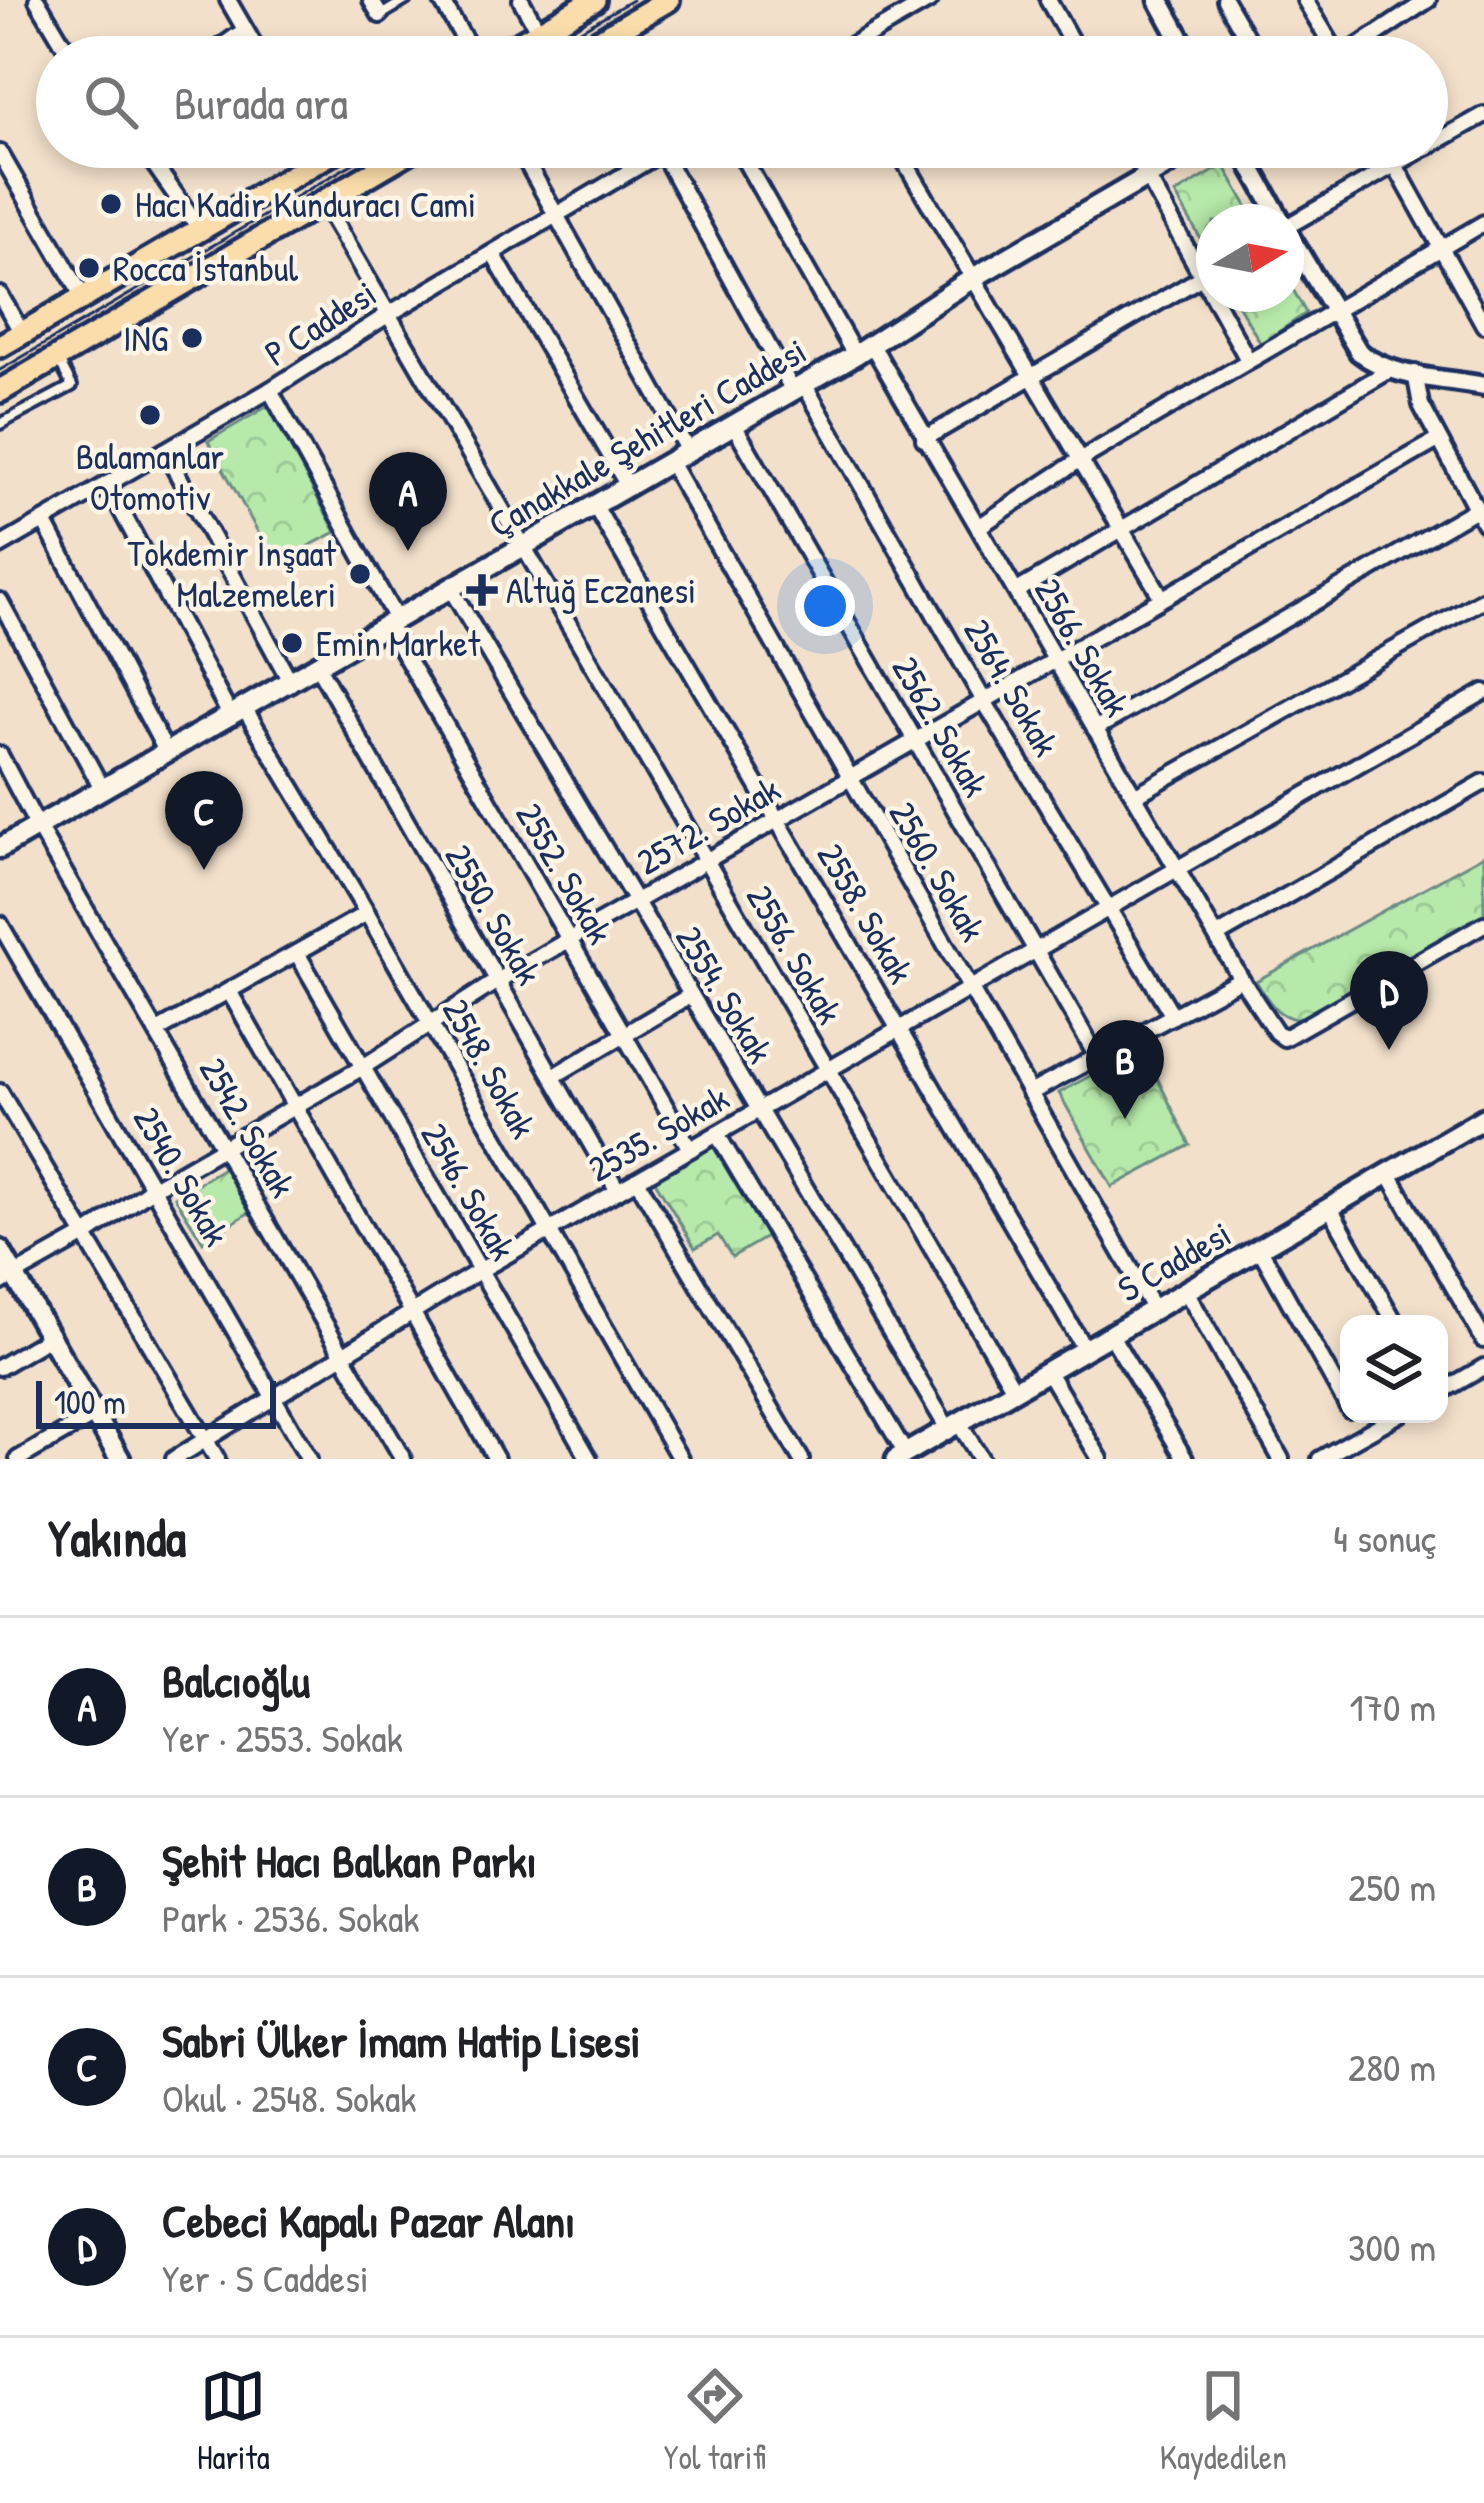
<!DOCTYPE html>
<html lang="tr">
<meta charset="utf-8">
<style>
:root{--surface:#fff;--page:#f6f6f6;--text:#202124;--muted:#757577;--line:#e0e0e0;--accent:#111827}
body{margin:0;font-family:"Patrick Hand",sans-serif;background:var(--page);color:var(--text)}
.controls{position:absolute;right:36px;bottom:36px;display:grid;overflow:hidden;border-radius:24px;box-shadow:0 6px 18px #0003}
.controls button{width:108px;height:108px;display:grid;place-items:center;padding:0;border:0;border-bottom:3px solid var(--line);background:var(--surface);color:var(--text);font:60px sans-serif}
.compass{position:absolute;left:1196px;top:204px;width:108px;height:108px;border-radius:50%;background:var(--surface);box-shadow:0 6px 18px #0003;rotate:80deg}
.scale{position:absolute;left:36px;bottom:30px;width:240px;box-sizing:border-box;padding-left:12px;border:6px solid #1b2f5e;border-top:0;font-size:33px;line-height:42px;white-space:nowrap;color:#1b2f5e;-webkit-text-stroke:9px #fcf5e5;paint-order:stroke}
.you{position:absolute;left:825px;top:606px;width:42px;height:42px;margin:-30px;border:9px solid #fff;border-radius:50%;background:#1a73e8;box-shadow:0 0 0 18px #1a73e833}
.badge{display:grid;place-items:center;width:78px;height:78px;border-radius:50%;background:var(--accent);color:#fff;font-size:39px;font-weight:700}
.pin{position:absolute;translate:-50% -99px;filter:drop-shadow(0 3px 6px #0008)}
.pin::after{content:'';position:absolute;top:63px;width:42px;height:36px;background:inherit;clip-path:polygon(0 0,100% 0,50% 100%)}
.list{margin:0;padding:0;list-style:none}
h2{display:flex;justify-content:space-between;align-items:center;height:156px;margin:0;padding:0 48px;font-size:51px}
h2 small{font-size:39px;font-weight:400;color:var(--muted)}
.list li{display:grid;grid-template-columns:78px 1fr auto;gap:36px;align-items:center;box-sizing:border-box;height:180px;padding:0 48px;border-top:3px solid var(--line)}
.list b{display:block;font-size:45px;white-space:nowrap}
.list p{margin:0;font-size:39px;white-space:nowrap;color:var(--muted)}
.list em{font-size:39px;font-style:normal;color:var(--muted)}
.icon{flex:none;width:66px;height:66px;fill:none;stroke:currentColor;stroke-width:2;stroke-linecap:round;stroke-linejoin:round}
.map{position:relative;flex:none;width:1484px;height:1459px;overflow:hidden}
.search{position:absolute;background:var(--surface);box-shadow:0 6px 18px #0003;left:36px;right:36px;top:36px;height:132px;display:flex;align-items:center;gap:30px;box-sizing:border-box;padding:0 42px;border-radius:66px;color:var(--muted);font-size:45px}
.sheet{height:876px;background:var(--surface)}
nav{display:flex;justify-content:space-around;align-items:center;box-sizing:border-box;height:168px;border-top:3px solid var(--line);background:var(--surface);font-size:33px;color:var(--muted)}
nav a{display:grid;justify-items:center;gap:6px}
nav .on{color:var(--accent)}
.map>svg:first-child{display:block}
.forest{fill:url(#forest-crowns);stroke:#698c84;stroke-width:3}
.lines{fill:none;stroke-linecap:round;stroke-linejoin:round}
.service-casing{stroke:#1b2f5e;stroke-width:16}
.minor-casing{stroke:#1b2f5e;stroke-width:22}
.tertiary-casing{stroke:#1b2f5e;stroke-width:26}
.secondary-casing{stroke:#1b2f5e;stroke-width:27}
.primary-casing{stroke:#1b2f5e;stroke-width:30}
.service{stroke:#fcf5e5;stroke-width:8}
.minor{stroke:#fcf5e5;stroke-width:14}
.tertiary{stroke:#fcf5e5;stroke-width:16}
.secondary{stroke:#fcf5e5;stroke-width:18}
.primary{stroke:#fbddab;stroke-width:21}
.tram{stroke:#1b2f5e;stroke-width:3}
.poi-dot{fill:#1b2f5e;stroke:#fcf5e5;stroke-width:4.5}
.labels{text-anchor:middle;stroke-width:9;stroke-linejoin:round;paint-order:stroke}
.poi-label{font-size:36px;fill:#1b2f5e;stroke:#fcf5e5;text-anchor:start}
.street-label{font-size:36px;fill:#1b2f5e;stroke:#fcf5e5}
</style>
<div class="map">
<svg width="1484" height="1459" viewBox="0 0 1484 1459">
<defs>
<pattern id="forest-crowns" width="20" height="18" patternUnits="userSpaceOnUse" patternTransform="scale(3)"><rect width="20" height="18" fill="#b7eaaa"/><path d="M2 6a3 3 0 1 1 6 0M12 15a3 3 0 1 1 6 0" fill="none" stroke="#9dc995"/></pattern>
</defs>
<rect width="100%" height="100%" fill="#f2e0ca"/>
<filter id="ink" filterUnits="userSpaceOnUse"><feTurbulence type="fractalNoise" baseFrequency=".00833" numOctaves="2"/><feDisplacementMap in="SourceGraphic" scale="24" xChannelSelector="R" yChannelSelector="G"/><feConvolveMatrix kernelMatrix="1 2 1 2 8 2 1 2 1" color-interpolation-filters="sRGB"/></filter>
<g filter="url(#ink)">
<!-- forest -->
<g class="forest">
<path d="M1224 165 1256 222H1214V262L1175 194Z"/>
<path d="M1286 277 1306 313 1261 344 1232 294H1286Z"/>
<path d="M268 406 336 532 275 563 208 441Z"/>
<path d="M1484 855V917L1305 1020C1277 1019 1270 1003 1256 981Z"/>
<path d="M1142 1047 1190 1145 1112 1187 1059 1093Z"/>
<path d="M711 1141 768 1236 732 1257 718 1235 695 1248 652 1176Z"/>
<path d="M227 1166 253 1210 203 1242 175 1197Z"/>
</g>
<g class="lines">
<!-- service casing -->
<g class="service-casing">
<g id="service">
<path d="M381 15 406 0"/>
<path d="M0 424 72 386 58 359"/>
</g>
</g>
<!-- minor casing -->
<g class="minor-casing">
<g id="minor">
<path d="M37 0 71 57"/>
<path d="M228 0 261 57"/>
<path d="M371 0 380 15"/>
<path d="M441 0 475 57"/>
<path d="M521 0 539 32"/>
<path d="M1048 0 1080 57"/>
<path d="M1225 0 1258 57"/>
<path d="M1305 0 1339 57"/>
<path d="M207 57 245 30"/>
<path d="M831 57 930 0"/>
<path d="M1342 57 1428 0"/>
<path d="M142 147 201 231"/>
<path d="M518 147 688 451"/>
<path d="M737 147 855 355"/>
<path d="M896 147 1162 598"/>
<path d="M1131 147 1248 360"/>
<path d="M1385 147 1484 325"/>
<path d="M1427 147 1484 115"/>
<path d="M662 152 793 391"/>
<path d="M0 153 83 297"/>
<path d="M323 202 1015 1391"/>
<path d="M1286 227 1426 147"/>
<path d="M493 254 628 486"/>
<path d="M0 295 22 333"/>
<path d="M872 345 1241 979 1276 1032 1284 1038 1484 924"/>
<path d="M1415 373 1421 405 1484 523"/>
<path d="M804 384 984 701 1173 1016"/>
<path d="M270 390 397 621"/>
<path d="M734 425 1097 1057"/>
<path d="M924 439 1202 277"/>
<path d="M165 451 291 683"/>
<path d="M670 462 1154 1310"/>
<path d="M107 484 231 717"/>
<path d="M595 506 1085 1350"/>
<path d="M44 521 167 753"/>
<path d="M980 526 1078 461 1484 223"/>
<path d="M0 546 270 390 389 314 671 147"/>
<path d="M451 589 948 1429"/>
<path d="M1017 591 1390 370"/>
<path d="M0 601 103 790"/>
<path d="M388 626 690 1149"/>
<path d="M318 667 618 1191"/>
<path d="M245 709 367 913 680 1459"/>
<path d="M1095 729 1476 509"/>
<path d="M0 755 38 827 403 1459"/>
<path d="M1134 796 1484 599"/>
<path d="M0 924 309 1459"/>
<path d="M1217 936 1484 782"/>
<path d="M297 953 589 1459"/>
<path d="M229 991 496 1459"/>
<path d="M157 1031 367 913"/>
<path d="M552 1077 691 995"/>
<path d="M0 1092 217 1459"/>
<path d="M1030 1093 1241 979"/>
<path d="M717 1134 906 1454"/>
<path d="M1389 1174 1484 1340"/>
<path d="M637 1180 801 1459"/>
<path d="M1330 1208 1396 1324"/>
<path d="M1260 1249 1349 1409"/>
<path d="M0 1283 87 1234 155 1187 363 1067 497 981 1438 440"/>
<path d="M1186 1291 1281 1459"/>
<path d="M1111 1335 1185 1459"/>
<path d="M0 1367 52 1336"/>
<path d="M1048 1372 1100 1459"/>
<path d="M1439 1393 1484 1367"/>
<path d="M959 1423 981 1459"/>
<path d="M18 1459 96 1414"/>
<path d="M174 1459 479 1271 1484 692"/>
<path d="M1320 1459 1400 1414"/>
</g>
</g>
<!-- tertiary casing -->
<g class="tertiary-casing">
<g id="tertiary">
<path d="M1240 147 1282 222"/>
<path d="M1286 230 1359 352C1392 379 1443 378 1484 386"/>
</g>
</g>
<!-- secondary casing -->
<g class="secondary-casing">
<g id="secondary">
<path d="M1159 0 1190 57"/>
<path d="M0 848 855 355 973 278 1198 147"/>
<path d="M0 1250 120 1459"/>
<path d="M896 1459 1484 1118"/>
</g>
</g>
<!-- primary casing -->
<g class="primary-casing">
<g id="primary">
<path d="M496 57 594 0"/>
<path d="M571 57 668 0"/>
<path d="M0 346 342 147"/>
<path d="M0 391 417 147"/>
</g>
</g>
<!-- service -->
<use href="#service" class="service"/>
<!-- minor -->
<use href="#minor" class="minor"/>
<!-- tertiary -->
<use href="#tertiary" class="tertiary"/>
<!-- secondary -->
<use href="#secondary" class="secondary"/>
<!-- primary -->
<use href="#primary" class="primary"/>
<!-- tram -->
<g class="tram">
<path d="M534 57 632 0"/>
<path d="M0 370 381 147"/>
</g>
</g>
</g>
<!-- markers -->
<g class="poi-dot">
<circle cx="111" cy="204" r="12"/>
<circle cx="89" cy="268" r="12"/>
<circle cx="192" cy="338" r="12"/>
<circle cx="150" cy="415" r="12"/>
<circle cx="360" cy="574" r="12"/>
<path d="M476 572h12v12h12v12h-12v12h-12v-12h-12v-12h12z"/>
<circle cx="292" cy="643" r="12"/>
</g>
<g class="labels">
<!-- poi labels -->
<g class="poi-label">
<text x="135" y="217">Hacı Kadir Kunduracı Cami</text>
<text x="113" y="281">Rocca İstanbul</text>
<text x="168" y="351" text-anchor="end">ING</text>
<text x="150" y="469" text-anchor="middle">Balamanlar<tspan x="150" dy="41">Otomotiv</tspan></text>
<text x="336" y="566" text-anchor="end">Tokdemir İnşaat<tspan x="336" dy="41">Malzemeleri</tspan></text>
<text x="506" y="603">Altuğ Eczanesi</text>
<text x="316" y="656">Emin Market</text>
</g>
<!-- street labels -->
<g class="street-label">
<text transform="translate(320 323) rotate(-33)" y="13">P Caddesi</text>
<text transform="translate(647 437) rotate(-30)" y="13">Çanakkale Şehitleri Caddesi</text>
<text transform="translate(1083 647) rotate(60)" y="13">2566. Sokak</text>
<text transform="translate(1012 687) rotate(60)" y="13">2564. Sokak</text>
<text transform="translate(941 726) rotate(60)" y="13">2562. Sokak</text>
<text transform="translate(708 825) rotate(-30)" y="13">2572. Sokak</text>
<text transform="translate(938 871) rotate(60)" y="13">2560. Sokak</text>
<text transform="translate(565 873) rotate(60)" y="13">2552. Sokak</text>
<text transform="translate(866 913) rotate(60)" y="13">2558. Sokak</text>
<text transform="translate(494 914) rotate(60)" y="13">2550. Sokak</text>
<text transform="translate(795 954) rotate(60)" y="13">2556. Sokak</text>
<text transform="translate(725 994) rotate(59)" y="13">2554. Sokak</text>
<text transform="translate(490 1068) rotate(61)" y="13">2548. Sokak</text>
<text transform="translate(248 1127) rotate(60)" y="13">2542. Sokak</text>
<text transform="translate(658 1133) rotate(-30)" y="13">2535. Sokak</text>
<text transform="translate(182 1176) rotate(60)" y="13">2540. Sokak</text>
<text transform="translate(469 1191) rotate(60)" y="13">2546. Sokak</text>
<text transform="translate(1174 1261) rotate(-30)" y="13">S Caddesi</text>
</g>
</g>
</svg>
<div class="controls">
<button><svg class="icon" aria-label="layers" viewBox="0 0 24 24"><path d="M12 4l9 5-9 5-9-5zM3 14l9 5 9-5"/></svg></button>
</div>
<svg class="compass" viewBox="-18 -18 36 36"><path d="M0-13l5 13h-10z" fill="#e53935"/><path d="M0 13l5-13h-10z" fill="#757577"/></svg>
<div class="scale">100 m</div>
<div class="you"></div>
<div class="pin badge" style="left:408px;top:551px">A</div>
<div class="pin badge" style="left:1125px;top:1119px">B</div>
<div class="pin badge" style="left:204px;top:870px">C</div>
<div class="pin badge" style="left:1389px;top:1050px">D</div>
<div class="search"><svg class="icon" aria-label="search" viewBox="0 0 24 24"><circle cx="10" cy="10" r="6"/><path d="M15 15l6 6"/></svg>Burada ara</div>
</div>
<section class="sheet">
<h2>Yakında<small>4 sonuç</small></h2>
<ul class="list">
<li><span class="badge">A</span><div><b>Balcıoğlu</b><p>Yer · 2553. Sokak</p></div><em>170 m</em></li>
<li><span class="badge">B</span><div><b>Şehit Hacı Balkan Parkı</b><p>Park · 2536. Sokak</p></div><em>250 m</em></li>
<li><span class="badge">C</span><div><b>Sabri Ülker İmam Hatip Lisesi</b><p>Okul · 2548. Sokak</p></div><em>280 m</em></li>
<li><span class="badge">D</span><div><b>Cebeci Kapalı Pazar Alanı</b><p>Yer · S Caddesi</p></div><em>300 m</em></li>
</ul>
</section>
<nav>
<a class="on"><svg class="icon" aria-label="map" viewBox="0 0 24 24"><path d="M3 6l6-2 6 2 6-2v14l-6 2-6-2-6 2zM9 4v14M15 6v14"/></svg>Harita</a>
<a><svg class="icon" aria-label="directions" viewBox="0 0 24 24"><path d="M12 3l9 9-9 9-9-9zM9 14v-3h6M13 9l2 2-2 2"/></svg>Yol tarifi</a>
<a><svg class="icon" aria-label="saved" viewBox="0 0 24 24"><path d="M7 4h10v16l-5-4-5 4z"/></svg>Kaydedilen</a>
</nav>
